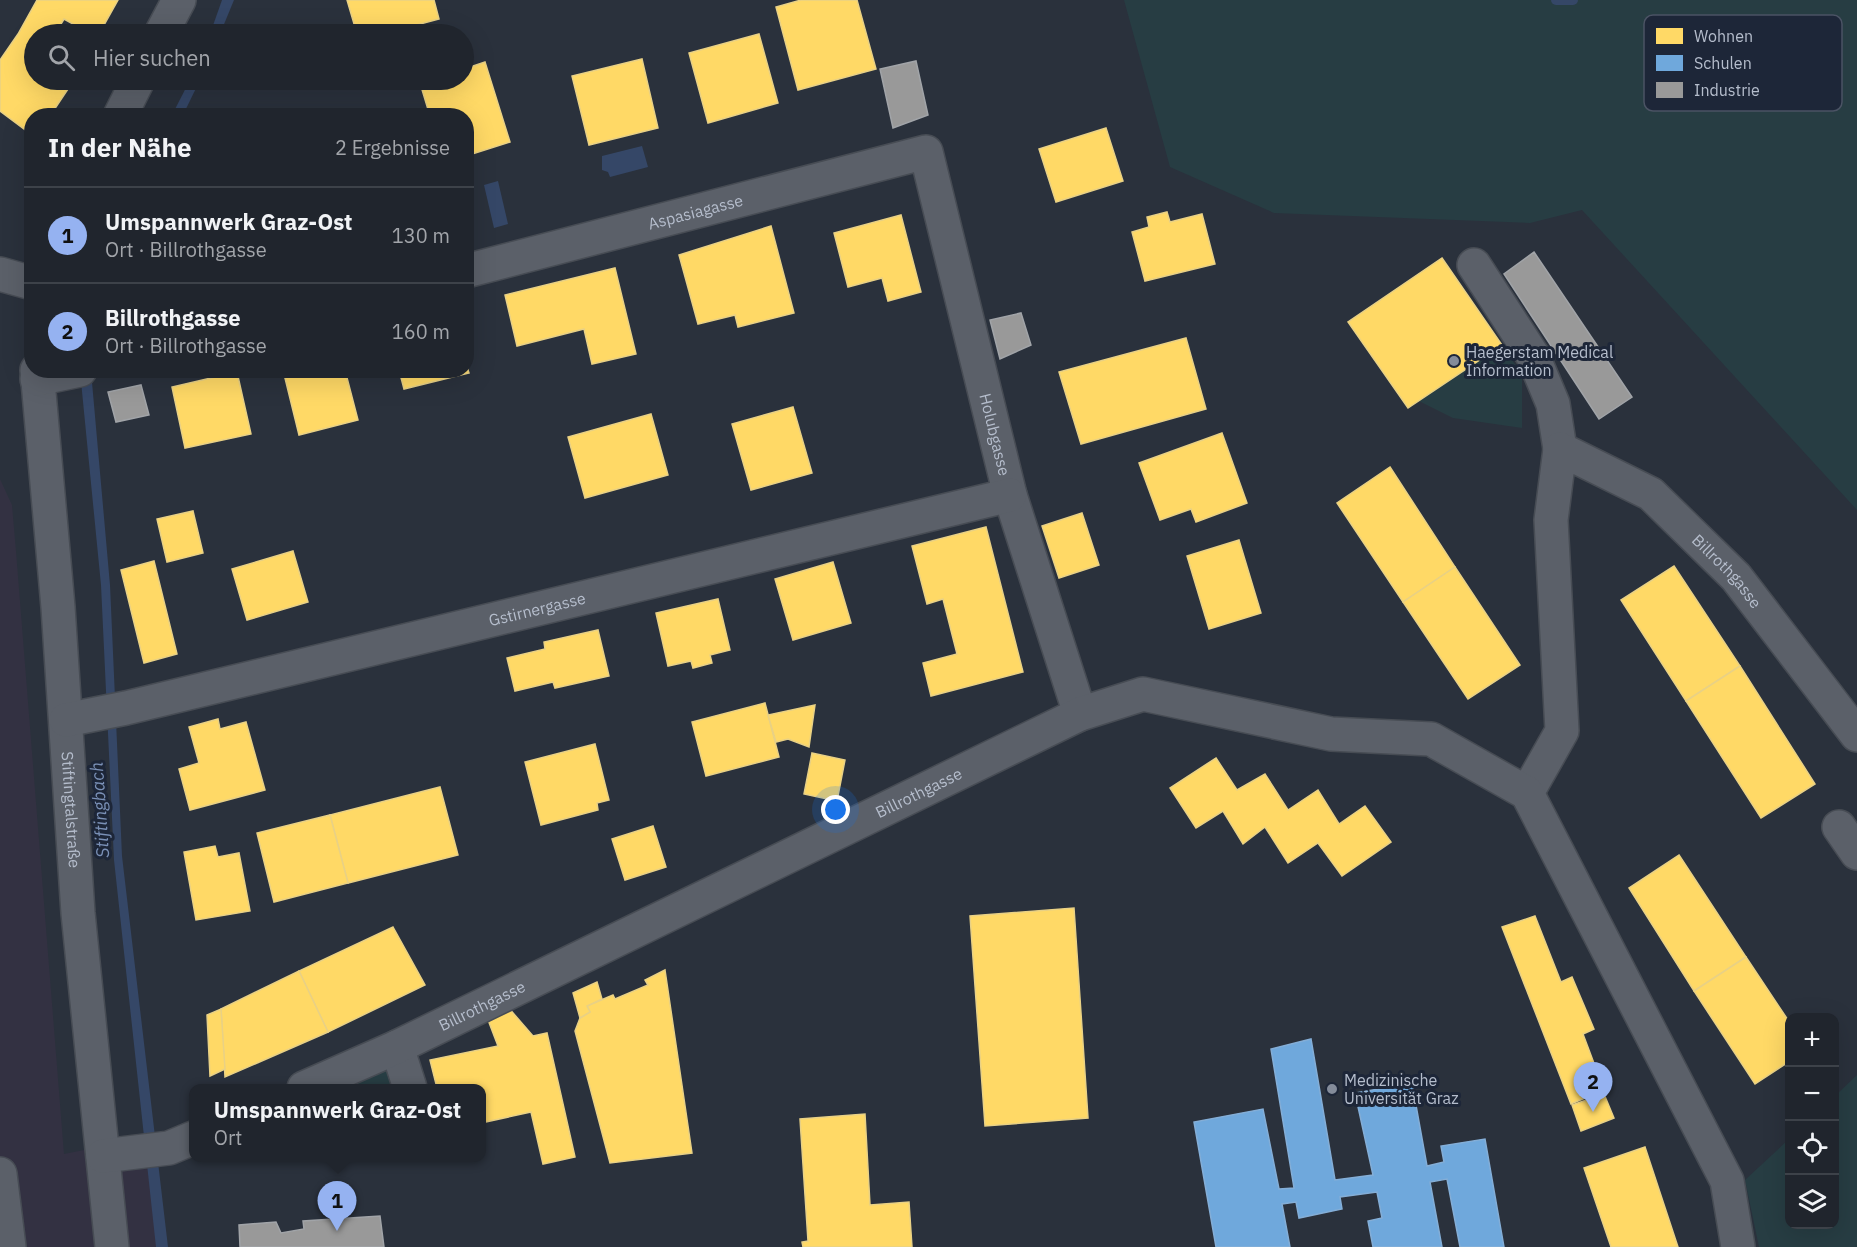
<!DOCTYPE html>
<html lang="de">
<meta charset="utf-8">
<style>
:root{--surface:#20252d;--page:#282d35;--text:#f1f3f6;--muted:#a2a5aa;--line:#3d4249;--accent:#95b2f1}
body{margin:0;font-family:"IBM Plex Sans",sans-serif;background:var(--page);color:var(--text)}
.controls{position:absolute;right:18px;bottom:18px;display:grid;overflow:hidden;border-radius:12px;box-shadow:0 6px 24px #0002}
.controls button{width:54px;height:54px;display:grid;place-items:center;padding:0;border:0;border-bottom:2px solid var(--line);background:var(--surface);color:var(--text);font:30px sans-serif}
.you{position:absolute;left:836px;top:810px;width:21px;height:21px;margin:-15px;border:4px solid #fff;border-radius:50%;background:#1a73e8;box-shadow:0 0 0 9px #1a73e833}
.badge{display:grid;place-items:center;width:39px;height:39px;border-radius:50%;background:var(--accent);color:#111;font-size:20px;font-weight:700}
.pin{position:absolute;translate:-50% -50px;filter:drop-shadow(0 2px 3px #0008)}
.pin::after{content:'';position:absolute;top:32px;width:21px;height:18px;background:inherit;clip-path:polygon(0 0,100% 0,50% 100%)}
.popup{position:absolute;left:189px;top:1084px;width:297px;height:78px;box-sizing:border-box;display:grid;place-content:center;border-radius:12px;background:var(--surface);filter:drop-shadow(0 2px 4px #0005);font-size:20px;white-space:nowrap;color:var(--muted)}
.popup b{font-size:22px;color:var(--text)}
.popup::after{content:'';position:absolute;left:50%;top:100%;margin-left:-12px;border:12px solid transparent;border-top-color:var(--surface)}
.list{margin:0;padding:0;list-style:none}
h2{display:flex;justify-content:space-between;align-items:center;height:78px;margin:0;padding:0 24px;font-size:26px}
h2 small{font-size:20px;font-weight:400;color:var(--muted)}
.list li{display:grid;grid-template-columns:39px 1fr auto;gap:18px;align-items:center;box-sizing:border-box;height:96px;padding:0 24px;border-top:2px solid var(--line)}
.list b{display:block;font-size:22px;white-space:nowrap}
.list p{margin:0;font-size:20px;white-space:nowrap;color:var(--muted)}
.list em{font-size:20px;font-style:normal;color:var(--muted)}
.icon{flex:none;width:33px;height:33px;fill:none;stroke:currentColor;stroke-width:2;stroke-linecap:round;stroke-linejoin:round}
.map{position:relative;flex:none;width:1857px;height:1247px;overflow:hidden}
.search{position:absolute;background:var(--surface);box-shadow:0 6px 24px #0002;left:24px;top:24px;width:450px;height:66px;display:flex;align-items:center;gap:15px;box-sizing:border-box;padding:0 21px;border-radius:33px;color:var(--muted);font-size:22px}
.panel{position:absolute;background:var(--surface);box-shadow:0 6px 24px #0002;left:24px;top:108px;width:450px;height:270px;border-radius:24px}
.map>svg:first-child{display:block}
.medical{fill:#333142}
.green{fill:#273d43}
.water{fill:#354767}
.homes{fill:#ffd966;stroke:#e9d185;stroke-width:1.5}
.schools{fill:#6fa8dc;stroke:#84aed7;stroke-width:1.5}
.industry{fill:#999;stroke:#a1a4a8;stroke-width:1.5}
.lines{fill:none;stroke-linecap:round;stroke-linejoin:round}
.stream{stroke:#354767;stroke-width:10}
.minor-casing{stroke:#474c54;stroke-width:36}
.minor{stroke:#5b6069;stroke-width:33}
.poi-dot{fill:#848c9a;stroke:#1d2638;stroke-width:2}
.labels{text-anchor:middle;stroke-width:6;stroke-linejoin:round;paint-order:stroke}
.street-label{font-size:16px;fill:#b5bdcc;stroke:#1d2638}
.poi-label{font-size:16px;fill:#b5bdcc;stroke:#1d2638;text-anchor:start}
.water-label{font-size:18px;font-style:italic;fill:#7a90b6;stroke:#1d2638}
.key{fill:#1d2638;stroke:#4b5364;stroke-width:1.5}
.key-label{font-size:16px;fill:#b5bdcc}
</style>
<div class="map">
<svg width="1857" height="1247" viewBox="0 0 1857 1247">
<rect width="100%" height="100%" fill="#2a313c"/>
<!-- medical -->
<path class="medical" d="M0 479 12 505 16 551 64 1154 149 1137 158 1247H0Z"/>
<!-- green -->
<g class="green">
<path d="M1124 0H1857V510L1582 210 1530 223 1274 213 1170 167Z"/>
<path d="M1502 345 1522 375V428L1453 418 1419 401Z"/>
<path d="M388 1066 392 1088H336Z"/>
<path d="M1857 1075V1247H1759L1745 1180 1789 1139 1790 1224H1834L1835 1096Z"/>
</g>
<!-- water -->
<g class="water">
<path d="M222 0H234L220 34H210Z"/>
<path d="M190 80H200L183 115H172Z"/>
<path d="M642 146 648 167 610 177 608 172 602 170V156Z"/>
<path d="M498 181 508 224 494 228 484 185Z"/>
<path d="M80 371H91L110 585 122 856 168 1247H156L114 860 101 585Z"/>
</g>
<!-- homes -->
<g class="homes">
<path d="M37 0H118L99 34H91L64 19 55 34H34V80H74L50 116H32V135L0 111V60L18 34Z"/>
<path d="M347 0H434L439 19 383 34H357Z"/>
<path d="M801 0H857L876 69 798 90 776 7Z"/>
<path d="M759 34 778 103 708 123 689 53Z"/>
<path d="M642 59 658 128 589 145 572 76Z"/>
<path d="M485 62 510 142 466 156V116H430L420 83 430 80H464V69Z"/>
<path d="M1106 128 1123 181 1056 202 1039 149Z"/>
<path d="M1167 212 1170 222 1202 214 1215 264 1145 281 1132 232 1149 227 1147 217Z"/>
<path d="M901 215 921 292 888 301 882 278 848 287 834 233Z"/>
<path d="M771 226 794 313 738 327 735 315 698 324 679 255Z"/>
<path d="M1442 258 1502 345 1408 408 1348 322Z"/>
<path d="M615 268 636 354 592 364 584 329 517 346 505 295Z"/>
<path d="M1186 338 1206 409 1081 444 1059 372Z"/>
<path d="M466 364 469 373 404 389 399 370H466Z"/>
<path d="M283 370H345L358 420 299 435Z"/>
<path d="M237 372 251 434 185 448 172 387Z"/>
<path d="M793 407 812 473 751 490 732 424Z"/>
<path d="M651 414 668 475 585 498 568 437Z"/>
<path d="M1222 433 1247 503 1196 522 1191 509 1160 520 1139 463Z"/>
<path d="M1390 467 1455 567 1403 602 1337 503Z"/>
<path d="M193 511 203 553 167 562 157 519Z"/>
<path d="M1082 513 1099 565 1059 578 1042 526Z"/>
<path d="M986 527 1023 672 931 696 923 663 957 654 943 599 927 604 912 546Z"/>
<path d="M1239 540 1261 613 1209 629 1187 556Z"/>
<path d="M293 551 308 602 247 620 232 569Z"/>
<path d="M154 561 177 654 144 663 121 570Z"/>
<path d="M833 562 851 623 793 640 775 579Z"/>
<path d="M1674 566 1740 666 1686 701 1621 600Z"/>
<path d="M1455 567 1520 665 1468 699 1403 602Z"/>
<path d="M718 599 730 650 710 655 712 663 693 668 691 661 668 666 656 613Z"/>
<path d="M598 630 609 676 555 688 553 682 515 691 507 658 545 649 544 642Z"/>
<path d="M1740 666 1815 784 1761 818 1686 701Z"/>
<path d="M765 703 779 757 706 776 692 722Z"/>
<path d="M815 705 809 747 788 739 776 742 768 715Z"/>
<path d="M218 719 220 729 246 722 265 790 190 810 179 769 199 763 189 727Z"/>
<path d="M595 744 609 800 597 803 598 810 541 825 525 762Z"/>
<path d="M812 753 845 760 837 801 804 794Z"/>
<path d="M1216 758 1237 790 1265 774 1288 810 1318 790 1339 824 1365 806 1391 842 1342 876 1318 843 1288 863 1265 827 1243 844 1223 811 1196 828 1170 788Z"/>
<path d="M440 787 458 855 348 883 330 815Z"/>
<path d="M330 815 348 883 274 902 257 833Z"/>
<path d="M653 826 666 867 625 880 612 839Z"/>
<path d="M215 846 218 857 239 853 250 911 196 920 184 852Z"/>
<path d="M1679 855 1746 957 1694 991 1629 888Z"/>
<path d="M1074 908 1088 1118 985 1126 970 916Z"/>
<path d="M1535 916 1561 982 1572 977 1594 1029 1583 1034 1604 1090 1571 1104 1502 927Z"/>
<path d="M393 927 425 985 328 1032 299 971Z"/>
<path d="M1746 957 1790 1023V1061L1755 1084 1694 991Z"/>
<path d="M665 970 692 1153 610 1163 575 1031 580 1018 590 1012 587 1006 613 995 615 999 648 985 645 980Z"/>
<path d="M299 971 328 1032 225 1077 221 1009Z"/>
<path d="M597 982 602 999 587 1006 590 1012 580 1018 573 993Z"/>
<path d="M507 1006 533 1036 547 1033 575 1157 543 1164 531 1112 481 1123V1088H437L430 1060 498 1046 485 1012Z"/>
<path d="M221 1009 225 1069 210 1076 207 1015Z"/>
<path d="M1604 1094 1614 1118 1581 1131 1572 1105Z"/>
<path d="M865 1114 870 1205 909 1202 912 1247H803L802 1242 808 1241 800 1119Z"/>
<path d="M1645 1147 1678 1247H1611L1584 1168Z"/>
</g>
<!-- schools -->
<path class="schools" d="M1311 1039 1335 1180 1373 1175 1355 1093 1412 1083 1427 1166 1444 1162 1441 1146 1485 1139 1504 1247H1460L1447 1179 1430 1182 1442 1247H1373L1368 1221 1382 1218 1377 1192 1340 1197 1342 1209 1299 1218 1296 1202 1282 1204 1290 1247H1216L1194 1122 1263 1109 1279 1189 1294 1188 1271 1049Z"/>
<!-- industry -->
<g class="industry">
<path d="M916 61 928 115 893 128 880 69Z"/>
<path d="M1534 252 1632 397 1599 419 1504 274Z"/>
<path d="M1021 313 1031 345 1000 359 990 320Z"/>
<path d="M141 385 149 415 116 422 108 392Z"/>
<path d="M380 1216 384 1247H240L239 1225 276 1222 281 1233 304 1229 303 1221Z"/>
</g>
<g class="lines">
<!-- stream -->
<path class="stream" d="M1556 0H1573"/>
<!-- minor casing -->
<g class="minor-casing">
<g id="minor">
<path d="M161 34 179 0"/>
<path d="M120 116 138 80"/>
<path d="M1474 265 1533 356 1553 404 1560 449"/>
<path id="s1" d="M466 271 926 152 1010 495 1080 714"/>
<path d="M0 274 32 283"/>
<path id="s2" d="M37 370 58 607 78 913 112 1247"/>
<path d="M37 379 80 370"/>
<path id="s3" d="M66 720 126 708 1010 495"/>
<path id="s4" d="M1527 793 1562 731 1551 520 1560 449 1651 494 1736 577 1857 735"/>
<path d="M1839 827 1857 853"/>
<path d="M397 1047 410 1088"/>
<path id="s5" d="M304 1088 397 1047 1080 714 1143 694 1331 734 1431 739 1527 793 1727 1181 1738 1247"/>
<path d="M103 1156 169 1148 193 1138"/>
<path d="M0 1174 9 1247"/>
</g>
</g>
<!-- minor -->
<use href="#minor" class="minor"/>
</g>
<!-- markers -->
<g class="poi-dot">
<circle cx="1454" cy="361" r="6"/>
<circle cx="1332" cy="1089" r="6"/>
</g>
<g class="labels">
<!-- street labels -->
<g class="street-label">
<text dy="6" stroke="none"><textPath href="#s1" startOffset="237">Aspasiagasse</textPath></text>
<text dy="6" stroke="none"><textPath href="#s1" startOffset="766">Holubgasse</textPath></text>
<text dy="6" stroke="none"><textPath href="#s4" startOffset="564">Billrothgasse</textPath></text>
<text dy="6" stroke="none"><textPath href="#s3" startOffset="484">Gstirnergasse</textPath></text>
<text dy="6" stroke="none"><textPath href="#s5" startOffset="682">Billrothgasse</textPath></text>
<text dy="6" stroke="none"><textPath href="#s2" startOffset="441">Stiftingtalstraße</textPath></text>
<text dy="6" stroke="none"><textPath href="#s5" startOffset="196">Billrothgasse</textPath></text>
</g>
<!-- poi labels -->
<g class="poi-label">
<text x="1466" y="358">Haegerstam Medical<tspan x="1466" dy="18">Information</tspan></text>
<text x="1344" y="1086">Medizinische<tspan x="1344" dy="18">Universität Graz</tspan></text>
</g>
<!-- water labels -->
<g class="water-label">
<text transform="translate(100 810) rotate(-94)" y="6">Stiftingbach</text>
</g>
</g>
<!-- legend -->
<rect x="1644" y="15" width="198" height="96" rx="9" class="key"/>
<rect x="1656" y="28" width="27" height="16" fill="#ffd966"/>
<rect x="1656" y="55" width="27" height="16" fill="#6fa8dc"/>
<rect x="1656" y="82" width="27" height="16" fill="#999"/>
<g class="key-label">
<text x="1694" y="42">Wohnen</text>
<text x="1694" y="69">Schulen</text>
<text x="1694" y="96">Industrie</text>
</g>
</svg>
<div class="controls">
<button>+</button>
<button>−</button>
<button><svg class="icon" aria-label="locate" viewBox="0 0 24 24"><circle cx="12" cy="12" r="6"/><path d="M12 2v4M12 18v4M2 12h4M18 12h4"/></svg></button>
<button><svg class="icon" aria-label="layers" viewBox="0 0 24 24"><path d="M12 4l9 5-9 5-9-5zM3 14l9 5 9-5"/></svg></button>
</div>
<div class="you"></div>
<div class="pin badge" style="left:337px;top:1231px">1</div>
<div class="popup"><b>Umspannwerk Graz-Ost</b>Ort</div>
<div class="pin badge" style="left:1593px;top:1112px">2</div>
<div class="search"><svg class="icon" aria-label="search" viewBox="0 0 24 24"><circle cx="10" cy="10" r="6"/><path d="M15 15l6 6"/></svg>Hier suchen</div>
<section class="panel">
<h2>In der Nähe<small>2 Ergebnisse</small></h2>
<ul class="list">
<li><span class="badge">1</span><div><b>Umspannwerk Graz-Ost</b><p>Ort · Billrothgasse</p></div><em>130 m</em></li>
<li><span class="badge">2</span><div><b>Billrothgasse</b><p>Ort · Billrothgasse</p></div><em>160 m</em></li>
</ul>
</section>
</div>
